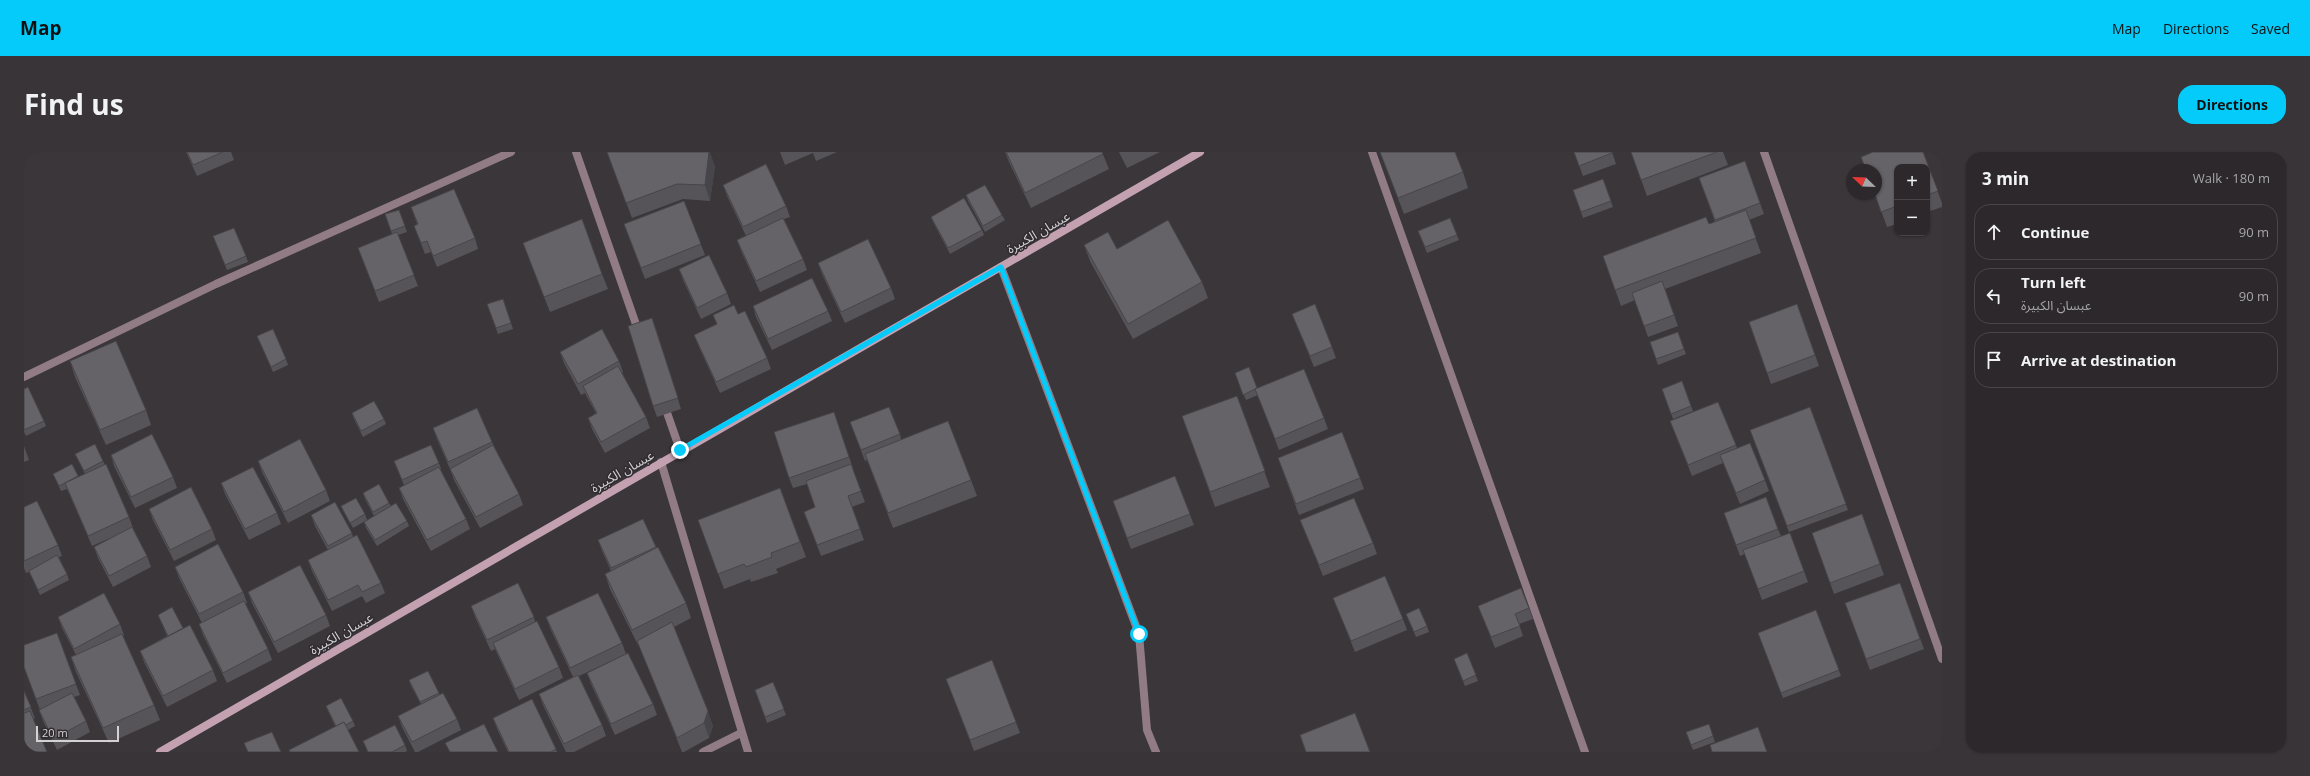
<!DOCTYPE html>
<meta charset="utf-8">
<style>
:root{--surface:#2c282c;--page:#383438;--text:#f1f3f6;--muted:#a6a6a9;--line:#484448;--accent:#04cbf9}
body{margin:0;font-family:"Open Sans","Noto Sans Arabic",sans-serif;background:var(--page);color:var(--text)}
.controls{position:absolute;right:12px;top:12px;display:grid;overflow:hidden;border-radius:8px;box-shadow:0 1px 3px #0004}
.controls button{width:36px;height:36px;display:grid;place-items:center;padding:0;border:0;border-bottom:1px solid var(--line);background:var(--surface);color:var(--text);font:20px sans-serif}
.compass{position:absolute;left:1822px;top:12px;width:36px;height:36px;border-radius:50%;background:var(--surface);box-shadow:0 1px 3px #0004;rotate:293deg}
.scale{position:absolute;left:12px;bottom:10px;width:83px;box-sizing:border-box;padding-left:4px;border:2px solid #d4d1d4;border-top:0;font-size:11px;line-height:14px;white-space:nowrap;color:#d4d1d4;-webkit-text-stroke:3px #302c30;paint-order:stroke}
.stop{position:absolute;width:12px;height:12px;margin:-9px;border:3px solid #04cbf9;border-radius:50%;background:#fff}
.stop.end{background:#04cbf9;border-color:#fff;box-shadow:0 1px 4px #0008}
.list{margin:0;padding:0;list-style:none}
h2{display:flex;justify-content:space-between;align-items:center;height:52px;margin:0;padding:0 16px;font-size:17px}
h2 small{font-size:13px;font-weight:400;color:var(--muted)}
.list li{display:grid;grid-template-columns:26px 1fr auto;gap:12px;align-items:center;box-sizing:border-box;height:56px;margin:0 8px 8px;padding:0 8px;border:1px solid var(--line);border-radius:16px}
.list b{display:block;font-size:15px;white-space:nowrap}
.list p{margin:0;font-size:13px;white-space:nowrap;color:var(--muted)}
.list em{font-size:13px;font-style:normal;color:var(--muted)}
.icon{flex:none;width:22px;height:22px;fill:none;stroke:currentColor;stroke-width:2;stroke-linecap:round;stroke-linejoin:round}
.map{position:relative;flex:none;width:1918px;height:600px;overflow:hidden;border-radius:16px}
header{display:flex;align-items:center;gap:24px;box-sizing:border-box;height:56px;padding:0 20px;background:var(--accent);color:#111}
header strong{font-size:19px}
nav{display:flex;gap:22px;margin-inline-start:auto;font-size:14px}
.intro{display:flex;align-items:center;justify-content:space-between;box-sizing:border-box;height:96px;padding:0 24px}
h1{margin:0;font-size:28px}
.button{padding:10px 18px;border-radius:16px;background:var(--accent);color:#111;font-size:14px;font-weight:700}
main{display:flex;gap:24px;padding:0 24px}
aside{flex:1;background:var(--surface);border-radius:16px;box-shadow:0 1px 3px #0004}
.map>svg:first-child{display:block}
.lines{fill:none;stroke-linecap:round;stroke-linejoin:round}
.lane{stroke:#917b85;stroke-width:8}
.street{stroke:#917b85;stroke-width:8}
.secondary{stroke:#c3a1b1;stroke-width:8}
.wall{fill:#575459}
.shaded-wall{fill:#474549}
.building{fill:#656268;stroke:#474549}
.route{stroke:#04cbf9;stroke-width:5}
.labels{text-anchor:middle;stroke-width:3;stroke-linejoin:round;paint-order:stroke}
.street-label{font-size:13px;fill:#d4d1d4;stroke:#302c30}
</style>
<header>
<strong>Map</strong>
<nav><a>Map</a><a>Directions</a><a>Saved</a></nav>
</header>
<div class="intro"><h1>Find us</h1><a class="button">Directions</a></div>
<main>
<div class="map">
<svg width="1918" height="600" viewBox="0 0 1918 600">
<rect width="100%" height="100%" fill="#3a363a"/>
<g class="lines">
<!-- lane -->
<g class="lane">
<path d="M1348 0 1561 600"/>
<path d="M1740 0 1918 507"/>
<path d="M977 115 1115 482 1123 578 1132 600"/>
<path d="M0 225 192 132 487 0"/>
</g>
<!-- street -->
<g class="street">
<path d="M552 0 615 181"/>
<path d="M640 252 656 298"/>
<path d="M637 310 724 600"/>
<path d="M679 600 717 581"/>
</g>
<!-- secondary -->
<path class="secondary" d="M136 600 1176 0"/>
</g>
<!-- wall -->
<g class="wall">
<path d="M162 0H207L210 8 173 24Z"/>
<path d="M583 0 691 14 686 49 659 47 608 66Z"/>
<path d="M756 0H813L792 9 789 1 761 13Z"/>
<path d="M981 0H1078L1085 17 1007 56 985 10Z"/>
<path d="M1095 0H1136L1103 16Z"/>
<path d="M1356 0 1439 20 1444 36 1380 62Z"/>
<path d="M1550 0H1588L1592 12 1559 24Z"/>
<path d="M1607 0H1699L1704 13 1623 44Z"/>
<path d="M1849 0H1899L1918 51V55L1903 60V15H1873V72L1863 75 1851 42H1852V18H1842L1837 5Z"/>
<path d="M1721 9 1740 62 1725 68 1737 101 1641 137 1654 174 1624 185 1611 148 1597 154 1579 104 1691 70 1675 26Z"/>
<path d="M1579 27 1589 55 1559 66 1549 38Z"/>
<path d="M699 33 762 54 766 65 760 67 779 107 783 118 736 140 717 99 713 88 722 84 703 44Z"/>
<path d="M942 43 978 63 981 68 961 80 944 49Z"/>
<path d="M660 49 681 103 621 127 600 72Z"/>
<path d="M387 55 451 86 454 97 413 115 407 100 401 102 390 74 393 72Z"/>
<path d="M375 58 383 80 374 83 394 134 355 150 334 96 368 82 361 62Z"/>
<path d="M907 65 958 78 960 83 926 102 909 70Z"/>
<path d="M1426 66 1435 88 1403 101 1394 79Z"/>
<path d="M189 84 222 104 224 110 203 118Z"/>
<path d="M499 91 578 122 584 137 526 160Z"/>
<path d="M1060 93 1178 130 1184 146 1109 187 1066 109Z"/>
<path d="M794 111 867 136 871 147 821 171 798 122Z"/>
<path d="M655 117 703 141 707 152 677 167 659 128Z"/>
<path d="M479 147 489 177 474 182 463 152Z"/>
<path d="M1773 152 1795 214 1747 232 1725 170Z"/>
<path d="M729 154 804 159 808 169 748 198 732 165Z"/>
<path d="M714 162 743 206 747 217 696 241 674 193 670 183 693 172 689 163Z"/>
<path d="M1268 162 1308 195 1312 206 1290 215Z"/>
<path d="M632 177 657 257 633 265 629 254Z"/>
<path d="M1654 180 1662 202 1634 213 1626 190Z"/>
<path d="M233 184 262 207 264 213 249 220Z"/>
<path d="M536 200 595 209 599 220 598 221 622 265 626 276 581 301 568 277 564 266 572 261 563 245 561 241 557 243 540 211Z"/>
<path d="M46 209 122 258 127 273 82 293 51 225Z"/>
<path d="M1211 221 1233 236 1300 266 1304 277 1255 298 1234 243 1222 248Z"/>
<path d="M1658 229 1669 259 1649 267 1638 237Z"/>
<path d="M0 237 20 269 22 274 2 284 0 280Z"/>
<path d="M1213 244 1246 335 1191 355 1158 264Z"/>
<path d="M1694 250 1713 296 1741 328 1745 339 1716 352 1699 311 1668 324 1646 269Z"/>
<path d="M1786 255 1824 358 1765 380 1726 278Z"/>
<path d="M810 260 829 316H828L841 350 828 355 840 388 797 404 780 360 791 355 783 332 769 336 765 326Z"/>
<path d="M328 261 360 267 362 272 339 285 330 267Z"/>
<path d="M826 270 876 282 877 287 947 328 953 344 869 376 843 308 841 309Z"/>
<path d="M409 276 468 290 495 342 499 353 456 376 430 328 426 317 413 287Z"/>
<path d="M0 294 5 308 0 310Z"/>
<path d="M51 302 79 309 105 365 109 376 123 404 127 415 89 435 74 406 70 395 86 386 68 394 43 337 37 339 29 322 48 312 55 325 61 322Z"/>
<path d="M87 303 149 325 153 336 111 356 90 314Z"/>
<path d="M234 309 302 338 306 349 264 371 238 320Z"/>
<path d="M370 309 415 311 417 317H416L442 367 446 377 407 399 379 347 375 336 380 333Z"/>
<path d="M1258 317 1336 326 1340 337 1275 363Z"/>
<path d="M1151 324 1170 373 1107 397 1089 349Z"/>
<path d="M197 331 253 361 257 372 225 388 201 342Z"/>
<path d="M756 336 782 405 752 417 754 421 727 430 726 427 700 437 674 368Z"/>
<path d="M339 341 365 351 367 354 383 369 385 374 353 394 342 376 340 370 350 364 341 347Z"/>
<path d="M317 354 341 362 343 368 329 376 319 359Z"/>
<path d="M0 355 34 393 38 404 35 405 43 422 45 428 16 443 5 420 2 421 0 416Z"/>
<path d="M125 357 188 377 192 388 150 409 129 368Z"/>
<path d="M1700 361 1754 377 1757 384 1780 419 1784 430 1738 448 1721 402 1716 404Z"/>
<path d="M1838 362 1860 423 1810 442 1788 381Z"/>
<path d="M287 363 328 381 329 385 357 431 361 441 342 451 338 444 308 459 288 419 284 408 304 398 291 374Z"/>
<path d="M619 367 632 396 662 451 667 466 650 475 689 574 685 586 660 600H658L615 493H614L586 437 581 422 587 419 578 399 574 388Z"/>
<path d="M1276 368 1349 391 1353 402 1299 424Z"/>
<path d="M151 415 219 440 223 451 221 452 244 497 248 508 203 531 179 483 175 472 178 471 155 426Z"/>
<path d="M1876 431 1900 497 1846 518 1821 451Z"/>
<path d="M224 440 302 463 306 474 254 501 228 451Z"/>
<path d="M1309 446 1379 467 1383 478 1331 500Z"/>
<path d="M447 454 510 465 511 470 535 515 539 526 495 548 471 497 467 499 451 465Z"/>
<path d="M1454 454 1505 456 1509 467 1495 472 1499 484 1471 496Z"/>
<path d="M1792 458 1817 524 1759 546 1734 481Z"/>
<path d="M134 463 159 476 189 518 193 529 143 555 120 510 116 499 143 484Z"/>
<path d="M34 465 96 472 100 483 99 484 130 553 136 568 85 591 52 520 47 505 52 503 38 476Z"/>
<path d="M522 465 598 491 602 502 555 524 578 573 582 584 550 600H542L519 553 515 542 549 525 526 476Z"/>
<path d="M1384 467 1403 474 1405 480 1392 485Z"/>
<path d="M33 481 56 543 50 545 62 569 66 580 33 598 19 569 15 558H16L0 515Z"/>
<path d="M1443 501 1454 529 1441 534 1430 507Z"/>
<path d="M968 508 996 581 950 599 926 537Z"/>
<path d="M563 521 629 552 633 563 591 583 567 532Z"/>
<path d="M385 528 415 541 416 543 433 567 437 578 394 600H391L378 575 374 564 397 552 387 534Z"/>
<path d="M749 530 762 563 743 571 731 538Z"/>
<path d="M0 539 11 566 9 567 0 600Z"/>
<path d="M302 554 329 569 331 574 324 578 311 574 304 559Z"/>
<path d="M469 566 532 597 533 600H484L473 577Z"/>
<path d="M1685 572 1691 590 1669 598 1667 593Z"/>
<path d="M339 589 381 593 383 599 381 600H344Z"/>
</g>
<!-- shaded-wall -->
<g class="shaded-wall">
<path d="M685 0H686L691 14 686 49 681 33Z"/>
<path d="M684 559 689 574 685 586 680 571Z"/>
</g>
<!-- building -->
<g class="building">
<path d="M163 0H199L169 13Z"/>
<path d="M583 0H685L681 33 653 32 602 51Z"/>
<path d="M982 0H1078L1079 2 1001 41Z"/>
<path d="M1356 0H1431L1439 20 1374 46Z"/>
<path d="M1550 0H1588V1L1555 14Z"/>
<path d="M1607 0H1693L1617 28Z"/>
<path d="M1849 0H1899L1914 39 1903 43V15H1873V54L1857 60 1851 42H1852V18H1842L1837 5Z"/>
<path d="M1721 9 1736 51 1691 68 1675 26Z"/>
<path d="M742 12 762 54 719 75 699 33Z"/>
<path d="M1579 27 1587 49 1557 60 1549 38Z"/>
<path d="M961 33 978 63 959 74 942 43Z"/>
<path d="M430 37 451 86 409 104 403 89 397 91 390 74 394 72 387 55Z"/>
<path d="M940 46 958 78 924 96 907 65Z"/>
<path d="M660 49 677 92 617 116 600 72Z"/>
<path d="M375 58 381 74 367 79 361 62Z"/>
<path d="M1722 58 1732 86 1591 138 1579 104 1682 65 1685 72Z"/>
<path d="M759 66 779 107 732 129 713 88Z"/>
<path d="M1426 66 1433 83 1401 95 1394 79Z"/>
<path d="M558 67 578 122 520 145 499 91Z"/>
<path d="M1144 68 1178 130 1104 172 1060 93 1084 80 1093 97Z"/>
<path d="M210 76 222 104 201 113 189 84Z"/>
<path d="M373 80 390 123 351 139 334 96Z"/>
<path d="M844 87 867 136 817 160 794 111Z"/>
<path d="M685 103 703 141 673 156 655 117Z"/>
<path d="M788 126 804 159 744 187 729 154Z"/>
<path d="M1638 129 1650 163 1620 174 1608 141Z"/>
<path d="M479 147 487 171 472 176 463 152Z"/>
<path d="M1291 152 1308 195 1286 204 1268 162Z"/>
<path d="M1773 152 1791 203 1743 221 1725 170Z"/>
<path d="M710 153 714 162 721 159 743 206 692 230 670 183 693 172 689 163Z"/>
<path d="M628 166 654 246 629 254 604 174Z"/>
<path d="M249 177 262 207 247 215 233 184Z"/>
<path d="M578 177 595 209 554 232 536 200Z"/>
<path d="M1654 180 1660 197 1632 207 1626 190Z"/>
<path d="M92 189 122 258 76 278 46 209Z"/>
<path d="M594 214 622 265 577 290 564 266 573 261 559 234Z"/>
<path d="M1225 215 1233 236 1219 243 1211 221Z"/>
<path d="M1280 217 1300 266 1251 287 1231 237Z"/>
<path d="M1658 229 1667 254 1647 262 1638 237Z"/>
<path d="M4 235 20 269 0 278V237Z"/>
<path d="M1213 244 1241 319 1186 340 1158 264Z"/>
<path d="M350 249 360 267 337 279 328 261Z"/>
<path d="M1694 250 1712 293 1664 313 1646 269Z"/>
<path d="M865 255 876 282 837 298 826 270Z"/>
<path d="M1786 255 1822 352 1763 374 1726 278Z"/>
<path d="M453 256 468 290 424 310 409 276Z"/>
<path d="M810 260 825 305 765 326 750 280Z"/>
<path d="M924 269 947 328 864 361 841 302Z"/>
<path d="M1318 280 1336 326 1272 352 1254 306Z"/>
<path d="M128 282 149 325 107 345 87 303Z"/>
<path d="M276 287 302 338 260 360 234 309Z"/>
<path d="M1726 291 1741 328 1712 341 1696 303Z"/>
<path d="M71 292 79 309 60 319 51 302Z"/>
<path d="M407 293 415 311 378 328 370 309Z"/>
<path d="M469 293 495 342 452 365 426 317Z"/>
<path d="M48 312 54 324 35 334 29 322Z"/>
<path d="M82 312 105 365 64 384 41 331Z"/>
<path d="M827 312 837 339 824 344 836 377 793 393 780 360 791 355 782 329Z"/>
<path d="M229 315 253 361 221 377 197 331Z"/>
<path d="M415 315 442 367 403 388 375 336Z"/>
<path d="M1151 324 1166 362 1103 386 1089 349Z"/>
<path d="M355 332 365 351 349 360 339 341Z"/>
<path d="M167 335 188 377 146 398 125 357Z"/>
<path d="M756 336 776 390 747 401 748 405 722 415 720 412 694 422 674 368Z"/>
<path d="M1742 345 1754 377 1712 393 1700 361Z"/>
<path d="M332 346 341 362 326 371 317 354Z"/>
<path d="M1330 346 1349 391 1295 413 1276 368Z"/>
<path d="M13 349 34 393 0 409V355Z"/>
<path d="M311 350 328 381 304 394 287 363Z"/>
<path d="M372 351 383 369 351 388 340 370Z"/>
<path d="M1838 362 1856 412 1806 431 1788 381Z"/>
<path d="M619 367 632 395 587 416 574 388Z"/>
<path d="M108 375 123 404 85 424 70 395Z"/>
<path d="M1766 381 1780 419 1734 437 1719 398Z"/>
<path d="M333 383 357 431 338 440 334 433 304 448 284 408Z"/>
<path d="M194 392 219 440 175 462 151 415Z"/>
<path d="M634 395 662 451 608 478 581 422Z"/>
<path d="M33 403 43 422 14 438 5 419Z"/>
<path d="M276 413 302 463 250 490 224 440Z"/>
<path d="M1361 424 1379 467 1327 489 1309 446Z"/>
<path d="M494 431 510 465 463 488 447 454Z"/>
<path d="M1876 431 1896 487 1842 507 1821 451Z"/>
<path d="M1497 436 1505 456 1491 462 1496 474 1467 485 1454 454Z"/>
<path d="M80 441 96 472 50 497 34 465Z"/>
<path d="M574 441 598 491 546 516 522 465Z"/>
<path d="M220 449 244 497 199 521 175 472Z"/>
<path d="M148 455 159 476 144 484 134 463Z"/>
<path d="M1395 456 1403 474 1390 480 1382 462Z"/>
<path d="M1792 458 1815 518 1757 541 1734 481Z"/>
<path d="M513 469 535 515 491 537 469 491Z"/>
<path d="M648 470 684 559 680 571 653 586 613 489Z"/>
<path d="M166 473 189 518 139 544 116 499Z"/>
<path d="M33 481 52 532 12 547 0 515V493Z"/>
<path d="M98 482 130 553 79 576 47 505Z"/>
<path d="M604 501 629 552 587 572 563 521Z"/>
<path d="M1443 501 1452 523 1439 529 1430 507Z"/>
<path d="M968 508 992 570 946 588 922 527Z"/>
<path d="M404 519 415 541 396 550 385 528Z"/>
<path d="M554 523 578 573 540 592 515 542Z"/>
<path d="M749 530 760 557 741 565 731 538Z"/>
<path d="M0 539 7 555 0 558Z"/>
<path d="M48 541 62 569 29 587 15 558Z"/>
<path d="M419 541 433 567 388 590 374 564Z"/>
<path d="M317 546 329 569 322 573 320 570 312 574 302 554Z"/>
<path d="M508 547 532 597 527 600H485L469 566Z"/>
<path d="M6 559 23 600H0V561Z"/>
<path d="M1331 561 1346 600H1282L1276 583Z"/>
<path d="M320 570 335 600H266L265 598Z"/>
<path d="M460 572 474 600H426L421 591Z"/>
<path d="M1685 572 1689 584 1667 593 1662 580Z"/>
<path d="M371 573 381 593 368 600H344L339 589Z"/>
<path d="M1734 575 1743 600H1688L1686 593Z"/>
<path d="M248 580 257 600H224L220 591Z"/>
</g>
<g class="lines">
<!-- route -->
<path class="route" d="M656 298 977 115 1115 482"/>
</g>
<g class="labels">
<!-- street labels -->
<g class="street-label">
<text transform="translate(1014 80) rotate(-30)" y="5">عبسان الكبيرة</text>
<text transform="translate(598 319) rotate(-30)" y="5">عبسان الكبيرة</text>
<text transform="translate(317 481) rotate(-30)" y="5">عبسان الكبيرة</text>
</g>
</g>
</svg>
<div class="controls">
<button>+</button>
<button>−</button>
</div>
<svg class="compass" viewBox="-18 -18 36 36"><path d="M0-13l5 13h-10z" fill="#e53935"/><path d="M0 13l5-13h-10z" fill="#a6a6a9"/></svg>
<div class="scale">20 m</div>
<div class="stop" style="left:1115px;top:482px"></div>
<div class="stop end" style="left:656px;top:298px"></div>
</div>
<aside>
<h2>3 min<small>Walk · 180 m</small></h2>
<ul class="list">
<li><svg class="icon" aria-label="ahead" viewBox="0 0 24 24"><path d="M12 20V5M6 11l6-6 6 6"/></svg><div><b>Continue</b></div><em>90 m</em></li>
<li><svg class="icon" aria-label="left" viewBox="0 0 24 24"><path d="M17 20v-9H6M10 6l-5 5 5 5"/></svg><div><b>Turn left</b><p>عبسان الكبيرة</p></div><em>90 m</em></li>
<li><svg class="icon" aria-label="arrive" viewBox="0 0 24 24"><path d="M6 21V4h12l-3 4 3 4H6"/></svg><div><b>Arrive at destination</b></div></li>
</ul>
</aside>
</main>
